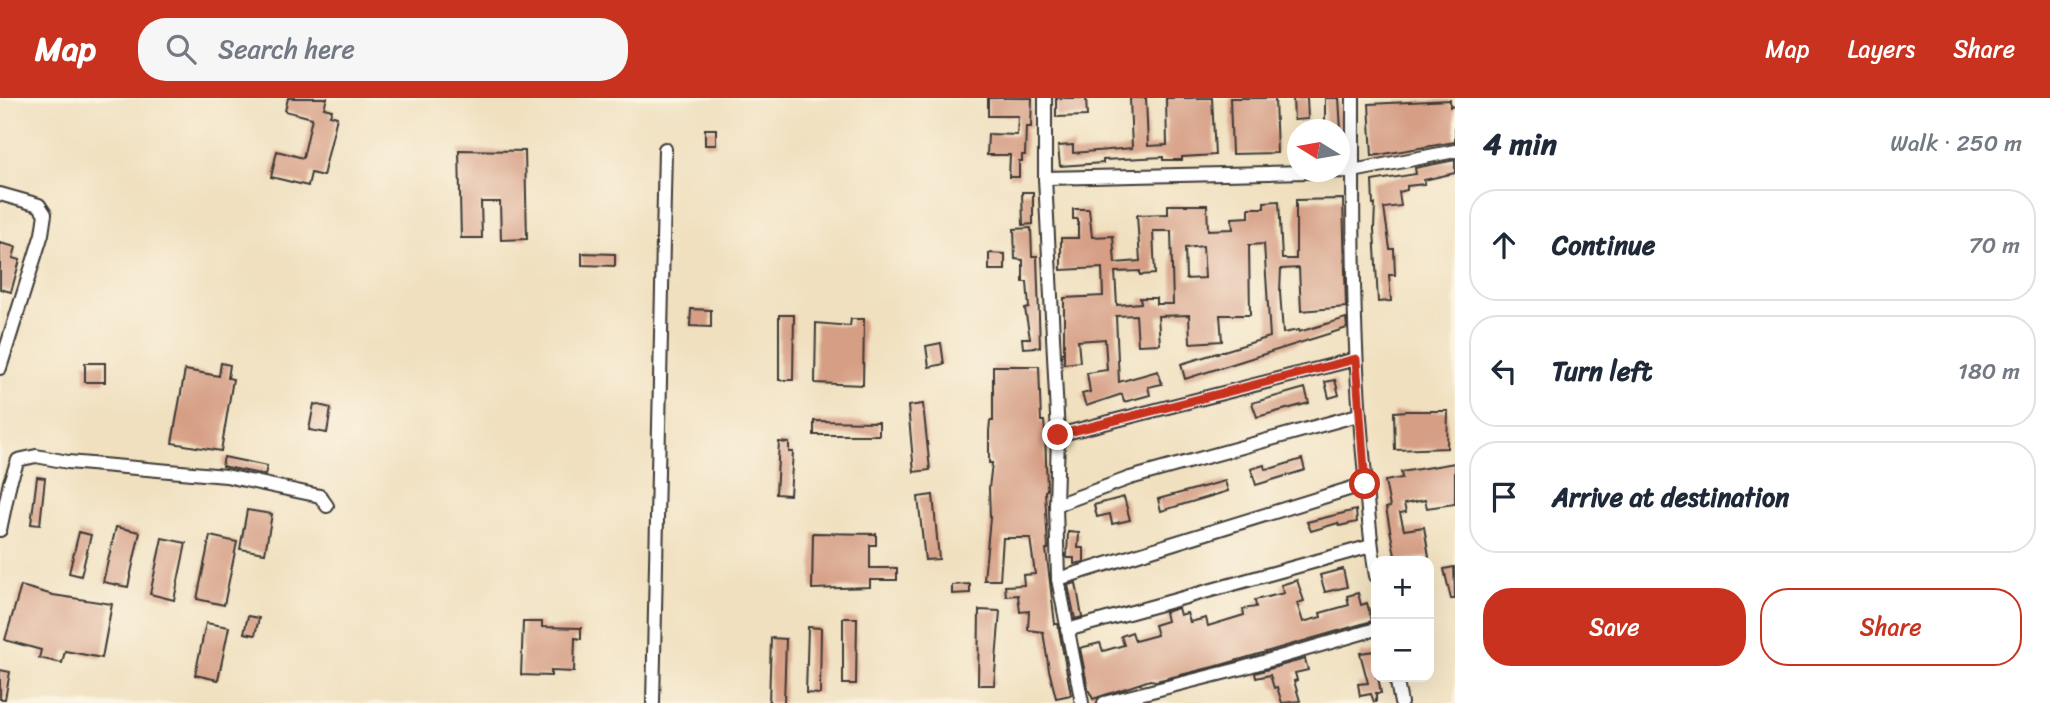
<!DOCTYPE html>
<meta charset="utf-8">
<style>
:root{--surface:#fff;--page:#f6f6f7;--text:#1f2937;--muted:#747a83;--line:#e0e1e3;--accent:#c8321e}
body{margin:0;font-family:Sriracha,sans-serif;background:var(--page);color:var(--text)}
.controls{position:absolute;right:21px;bottom:21px;display:grid;overflow:hidden;border-radius:14px;box-shadow:0 7px 28px #0002}
.controls button{width:63px;height:63px;display:grid;place-items:center;padding:0;border:0;border-bottom:2px solid var(--line);background:var(--surface);color:var(--text);font:35px sans-serif}
.compass{position:absolute;left:1287px;top:21px;width:63px;height:63px;border-radius:50%;background:var(--surface);box-shadow:0 7px 28px #0002;rotate:281deg}
.stop{position:absolute;width:21px;height:21px;margin:-16px;border:5px solid #c8321e;border-radius:50%;background:#fff}
.stop.end{background:#c8321e;border-color:#fff;box-shadow:0 2px 7px #0008}
.list{margin:0;padding:0;list-style:none}
h2{display:flex;justify-content:space-between;align-items:center;height:91px;margin:0;padding:0 28px;font-size:30px}
h2 small{font-size:23px;font-weight:400;color:var(--muted)}
.list li{display:grid;grid-template-columns:46px 1fr auto;gap:21px;align-items:center;box-sizing:border-box;height:112px;margin:0 14px 14px;padding:0 14px;border:2px solid var(--line);border-radius:28px}
.list b{display:block;font-size:26px;white-space:nowrap}
.list em{font-size:23px;font-style:normal;color:var(--muted)}
.actions{display:flex;gap:14px;padding:21px 28px}
.actions a{flex:1;padding:16px 0;border:2px solid var(--accent);border-radius:28px;text-align:center;font-size:24px;color:var(--accent)}
.actions .main{background:var(--accent);color:#fff}
.icon{flex:none;width:38px;height:38px;fill:none;stroke:currentColor;stroke-width:2;stroke-linecap:round;stroke-linejoin:round}
.map{position:relative;flex:none;width:1455px;height:605px;overflow:hidden}
header{display:flex;align-items:center;gap:42px;box-sizing:border-box;height:98px;padding:0 35px;background:var(--accent);color:#fff}
header strong{font-size:33px}
nav{display:flex;gap:38px;margin-inline-start:auto;font-size:24px}
.search{width:490px;height:63px;background:var(--page);display:flex;align-items:center;gap:18px;box-sizing:border-box;padding:0 24px;border-radius:28px;color:var(--muted);font-size:26px}
main{display:flex}
aside{flex:1;background:var(--surface)}
.map>svg:first-child{display:block}
.building{fill:#d69e84;fill-rule:evenodd}
.lines{fill:none;stroke-linecap:round;stroke-linejoin:round}
.street-casing{stroke:#3c3934;stroke-width:16}
.street{stroke:#fff;stroke-width:12}
.route{stroke:#c8321e;stroke-width:9}
</style>
<header>
<strong>Map</strong>
<div class="search"><svg class="icon" aria-label="search" viewBox="0 0 24 24"><circle cx="10" cy="10" r="6"/><path d="M15 15l6 6"/></svg>Search here</div>
<nav><a>Map</a><a>Layers</a><a>Share</a></nav>
</header>
<main>
<div class="map">
<svg width="1455" height="605" viewBox="0 0 1455 605">
<rect width="100%" height="100%" fill="#fcf5e5"/>
<filter id="ink" filterUnits="userSpaceOnUse"><feTurbulence type="fractalNoise" baseFrequency=".0143" numOctaves="2"/><feDisplacementMap in="SourceGraphic" scale="14" xChannelSelector="R" yChannelSelector="G"/><feConvolveMatrix kernelMatrix="1 2 1 2 8 2 1 2 1" color-interpolation-filters="sRGB"/></filter>
<filter id="wash" filterUnits="userSpaceOnUse"><feTurbulence type="fractalNoise" baseFrequency=".00686" numOctaves="4" result="noise"/><feDisplacementMap in="SourceGraphic" scale="28" xChannelSelector="R" yChannelSelector="G"/><feGaussianBlur stdDeviation="1.57" result="paint"/><feColorMatrix in="noise" values="0 0 0 0 0 0 0 0 0 0 0 0 0 0 0 0 0 1.4 0 .05"/><feComposite in="paint" operator="in"/></filter>
<g filter="url(#wash)">
<rect width="100%" height="100%" fill="#f0e0bf"/>
<g id="blocks">
<!-- building -->
<g class="building">
<path d="M288 0H327L324 10 332 12 330 17 337 19 323 78 311 75 308 88 271 79 277 53 303 60 312 20 285 13Z"/>
<path d="M988 0H1032L1031 29H1026L1025 57H1022V63H1019V79H1009L1010 57H987L988 36 1017 37 1018 18H988Z"/>
<path d="M1056 0H1086L1087 18 1056 19Z"/>
<path d="M1130 0H1146L1148 48 1167 47 1166 0H1212L1215 57 1182 59V62H1163V59L1103 62V65L1060 68 1058 48 1073 47V55L1132 50Z"/>
<path d="M1230 0H1275L1277 55 1232 56Z"/>
<path d="M1293 0H1307L1308 21 1294 22Z"/>
<path d="M1325 0H1339L1341 32H1325Z"/>
<path d="M1450 2V9L1455 8V44L1372 58 1369 6Z"/>
<rect x="705" y="31" width="11" height="16"/>
<path d="M459 52 525 53 527 141 501 142 500 104H481L482 140H461Z"/>
<path d="M1455 62V75L1424 82 1425 86 1407 88V92L1399 94 1401 108 1384 110 1390 151H1394L1395 177H1389L1391 203 1378 204 1374 131 1375 106H1373L1372 83 1416 76 1415 70Z"/>
<path d="M1022 94H1033V126L1023 127Z"/>
<path d="M1343 101 1346 209 1301 213 1299 170 1281 171 1280 194 1283 235 1299 232V234L1346 220 1347 230 1185 281 1181 266 1270 239 1264 146 1249 147 1250 217H1220L1222 243 1190 245 1189 217 1158 218 1160 246 1138 247 1136 217 1116 218 1119 284 1158 273 1162 286 1148 289 1150 297 1124 304 1122 296 1086 308 1082 296 1090 294 1087 275 1107 272 1105 241 1078 243 1080 264 1064 266V200L1103 198 1102 170 1061 172V140H1078V121H1073V111H1089L1092 139 1113 138 1115 165 1140 163 1137 117 1168 116V107H1207L1208 132 1233 131 1232 120 1249 119V110H1264V104L1279 103 1282 161H1296V102ZM1153 133H1171L1173 206H1156V200H1140L1141 205 1117 207 1115 174 1140 173V177L1155 176ZM1203 148 1205 180 1186 181 1185 150Z"/>
<path d="M1031 130 1032 158H1037L1040 249 1023 250 1022 240H1030L1025 211 1029 210 1027 184H1023V162L1015 161 1014 131Z"/>
<path d="M0 145 16 149 13 160 20 162 11 194 0 191Z"/>
<path d="M582 155 615 156V168L582 167Z"/>
<path d="M989 155 1005 156V172H989Z"/>
<path d="M691 211 711 212V229L690 228Z"/>
<path d="M779 217H794L793 282H779Z"/>
<path d="M851 221H864L863 287 815 285 816 225 850 228Z"/>
<path d="M941 245 944 266 929 269 926 248Z"/>
<rect x="85" y="265" width="20" height="19"/>
<path d="M221 265 230 267 228 280 233 281 221 353 172 345 185 272 219 278Z"/>
<path d="M993 268H1039L1041 323H1044L1045 334 1047 392 1045 393 1048 451H1046L1055 526H1058L1071 597 1056 600 1049 572 1043 534 1028 532 1029 513 1020 514 1018 497 1006 498 1005 488 1024 487 1023 477 1035 476 1030 440H1003L1000 482H984L990 420 989 390 992 365H989V333L990 323H993Z"/>
<path d="M1335 282 1339 297 1329 300 1325 284Z"/>
<path d="M1305 290 1309 305 1257 319 1252 305Z"/>
<path d="M314 306 331 310 327 335 309 332Z"/>
<path d="M923 306 930 372 914 374 908 308Z"/>
<path d="M1407 313H1448L1447 350 1395 352 1394 314Z"/>
<path d="M814 323 879 324V337H814Z"/>
<path d="M779 344 789 345V354H793L790 397 776 396Z"/>
<path d="M224 359 267 368 265 377 222 368Z"/>
<path d="M1302 361 1305 372 1256 387 1251 371 1264 367 1265 371 1273 370Z"/>
<path d="M1455 365V406L1427 410 1425 402 1404 406 1406 414 1400 415 1404 432 1424 429 1429 459 1396 463 1386 410 1390 409 1385 383 1402 380 1401 374Z"/>
<path d="M37 379 45 380 40 427 31 426Z"/>
<path d="M1225 383 1228 393 1161 413 1158 401Z"/>
<path d="M933 397 939 461 925 462 918 399Z"/>
<path d="M1124 399 1130 422 1112 426 1110 416 1097 419 1094 407Z"/>
<path d="M247 412 272 416 265 455 240 451Z"/>
<path d="M1356 412 1357 424 1339 428 1338 425 1311 433 1307 424Z"/>
<path d="M116 429 140 434 128 489 103 484Z"/>
<path d="M79 434 91 437 81 478 69 475Z"/>
<path d="M1068 434 1079 435 1078 450H1084V464L1074 466V460H1067Z"/>
<path d="M813 435 876 436V447H870V470H897V482H870V489L812 491Z"/>
<path d="M210 438 237 444 224 507 197 501Z"/>
<path d="M162 440 186 445 174 502 150 496Z"/>
<path d="M1454 469 1455 501H1451L1444 471Z"/>
<path d="M1343 471 1347 489 1325 494 1320 477Z"/>
<path d="M1297 482 1304 503 1297 505 1303 524 1321 519 1320 515 1349 507 1347 498 1358 495 1361 507 1367 505 1372 523 1221 567 1156 583 1150 582 1093 601 1088 591 1080 550 1100 545 1103 553 1124 547 1121 538 1132 534 1135 543 1157 537 1154 527 1167 523 1165 514 1178 510 1180 517 1187 515 1190 524 1206 520 1208 528 1244 517 1243 511 1256 509 1255 502 1284 495 1281 487Z"/>
<path d="M1076 485 1082 519 1075 521 1068 487Z"/>
<path d="M970 486V495L952 496V487Z"/>
<path d="M21 488 53 497 112 506 102 560 65 553 62 565 39 560 41 552 5 542Z"/>
<path d="M979 512 1000 513 994 587H978Z"/>
<path d="M248 518 259 520 255 537 244 535Z"/>
<path d="M843 520H857L856 586H843Z"/>
<path d="M523 524H542V529L581 530V541L575 540 574 574 551 573V578L521 577Z"/>
<path d="M206 525 229 529 218 582 195 577Z"/>
<path d="M808 529 821 530 820 596 806 595Z"/>
<path d="M771 540 786 541 784 605H769Z"/>
<path d="M1375 553 1376 579H1378L1381 595H1376V604H1374L1371 596 1360 598 1358 586 1368 585 1360 555Z"/>
<path d="M1305 561 1308 572 1295 575 1297 582 1294 583 1300 603 1282 605 1277 589 1274 590 1270 577 1256 580 1255 575Z"/>
<path d="M0 572 10 574 5 601H0Z"/>
</g>
</g>
</g>
<g filter="url(#ink)">
<use href="#blocks" fill-opacity="0" stroke="#3c3934" stroke-width="2"/>
<g class="lines">
<!-- street casing -->
<g class="street-casing">
<g id="street">
<path d="M1045 0V80L1058 337 1056 407 1058 481 1082 605"/>
<path d="M1353 0C1353 119 1352 238 1363 356 1367 397 1369 437 1376 478"/>
<path d="M1045 80 1353 73 1455 53"/>
<path d="M0 96 39 107 45 116 42 136 0 270"/>
<path d="M1058 337 1356 261"/>
<path d="M1056 407 1130 380 1358 317"/>
<path d="M0 432 10 384 18 362 36 358 68 364 226 378 320 398 327 408"/>
<path d="M1058 481 1365 386"/>
<path d="M1067 532 1371 448"/>
<path d="M1396 579 1401 605"/>
<path d="M653 605 665 51"/>
<path d="M1104 605 1239 571 1376 531"/>
</g>
</g>
<!-- street -->
<use href="#street" class="street"/>
</g>
</g>
<g class="lines" filter="url(#ink)">
<!-- route -->
<path class="route" d="M1058 337 1356 261 1365 386"/>
</g>
</svg>
<div class="controls">
<button>+</button>
<button>−</button>
</div>
<svg class="compass" viewBox="-18 -18 36 36"><path d="M0-13l5 13h-10z" fill="#e53935"/><path d="M0 13l5-13h-10z" fill="#747a83"/></svg>
<div class="stop" style="left:1365px;top:386px"></div>
<div class="stop end" style="left:1058px;top:337px"></div>
</div>
<aside>
<h2>4 min<small>Walk · 250 m</small></h2>
<ul class="list">
<li><svg class="icon" aria-label="ahead" viewBox="0 0 24 24"><path d="M12 20V5M6 11l6-6 6 6"/></svg><div><b>Continue</b></div><em>70 m</em></li>
<li><svg class="icon" aria-label="left" viewBox="0 0 24 24"><path d="M17 20v-9H6M10 6l-5 5 5 5"/></svg><div><b>Turn left</b></div><em>180 m</em></li>
<li><svg class="icon" aria-label="arrive" viewBox="0 0 24 24"><path d="M6 21V4h12l-3 4 3 4H6"/></svg><div><b>Arrive at destination</b></div></li>
</ul>
<div class="actions"><a class="main">Save</a><a>Share</a></div>
</aside>
</main>
